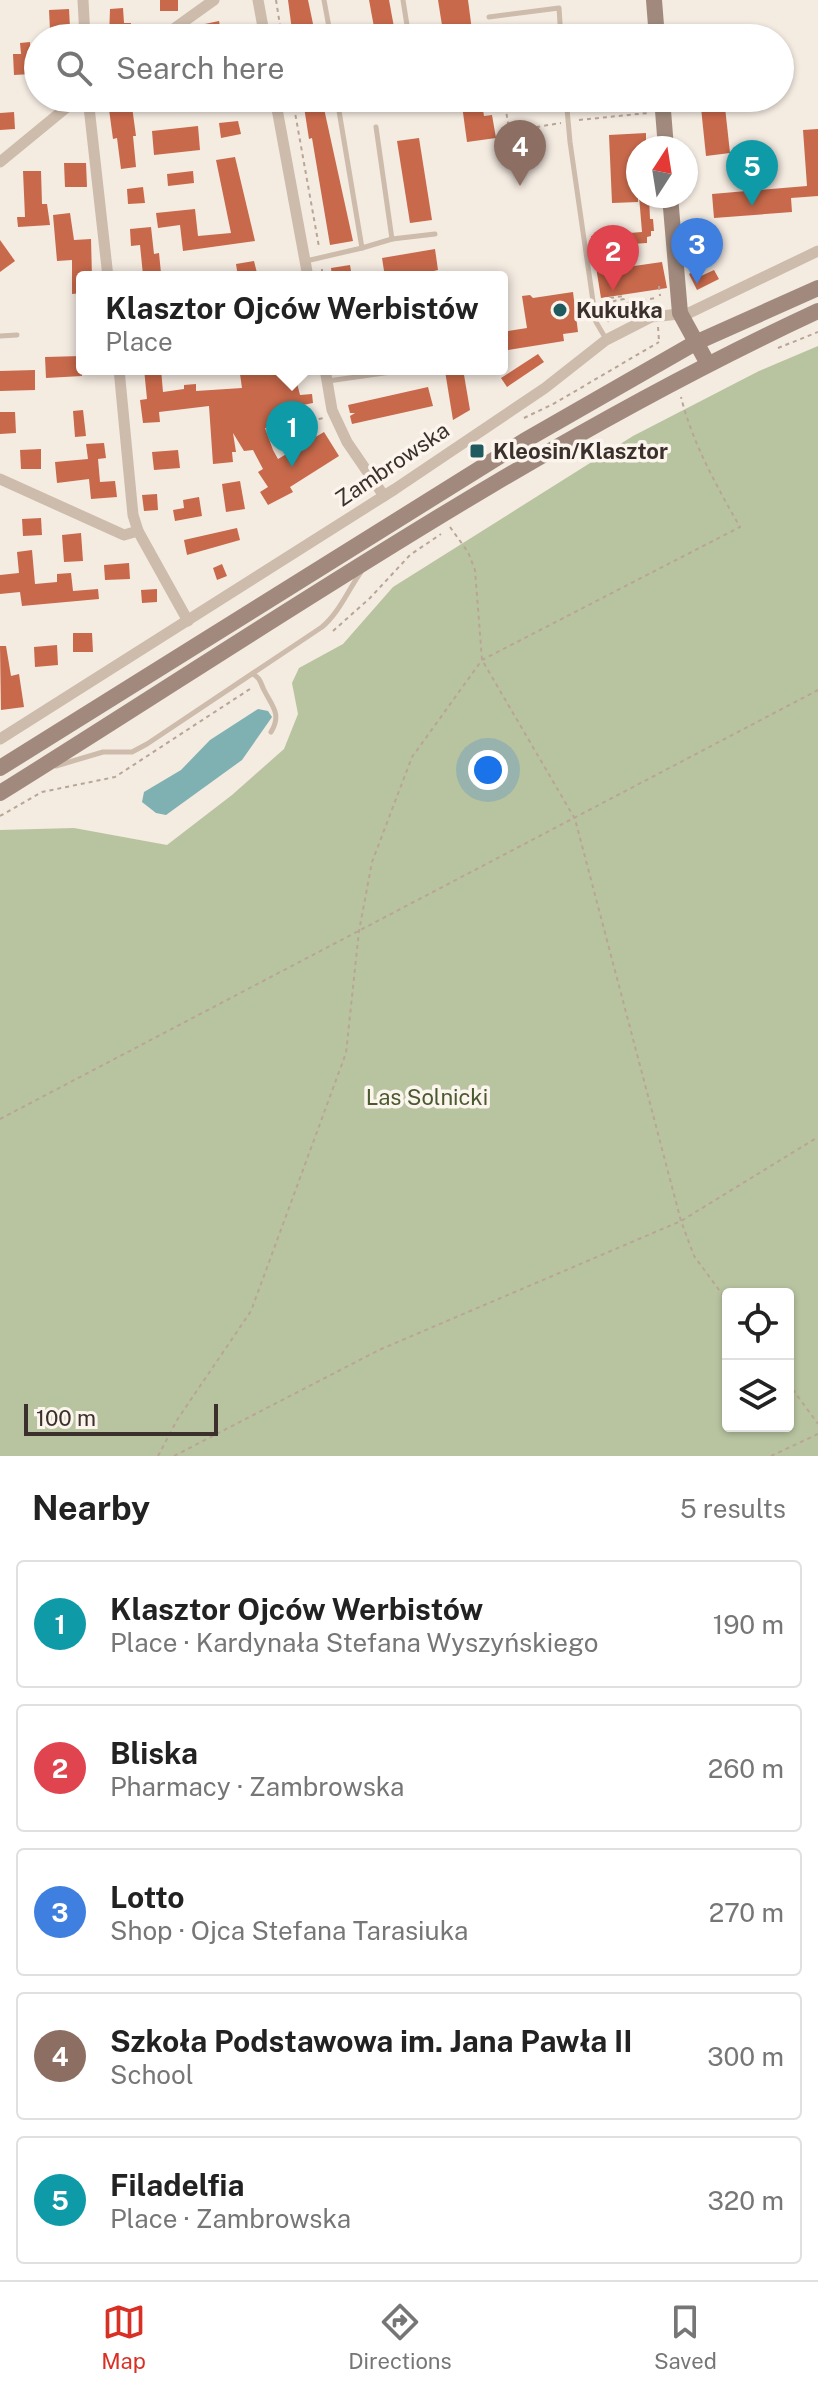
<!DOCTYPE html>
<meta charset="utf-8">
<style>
:root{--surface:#fff;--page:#f2f2f2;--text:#222;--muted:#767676;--line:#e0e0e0;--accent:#d93025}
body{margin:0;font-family:"Public Sans",sans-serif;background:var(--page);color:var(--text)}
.controls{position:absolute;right:24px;bottom:24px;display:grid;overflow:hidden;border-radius:8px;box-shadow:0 2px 6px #0004}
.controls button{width:72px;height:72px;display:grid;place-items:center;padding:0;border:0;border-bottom:2px solid var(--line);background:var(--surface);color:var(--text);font:40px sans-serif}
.compass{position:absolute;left:626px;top:136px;width:72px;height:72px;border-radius:50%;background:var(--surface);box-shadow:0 2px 6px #0004;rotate:12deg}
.scale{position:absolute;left:24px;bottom:20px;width:194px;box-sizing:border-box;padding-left:8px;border:4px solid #3b302b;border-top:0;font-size:22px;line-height:28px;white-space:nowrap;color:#3b302b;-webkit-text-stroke:6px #fbf5ee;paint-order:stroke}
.you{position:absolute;left:488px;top:770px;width:28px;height:28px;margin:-20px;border:6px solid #fff;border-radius:50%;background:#1a73e8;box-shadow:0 0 0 12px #1a73e833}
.badge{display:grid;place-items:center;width:52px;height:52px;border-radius:50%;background:var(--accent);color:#fff;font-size:26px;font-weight:700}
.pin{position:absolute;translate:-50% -66px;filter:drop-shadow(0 2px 4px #0008)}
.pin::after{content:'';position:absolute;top:42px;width:28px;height:24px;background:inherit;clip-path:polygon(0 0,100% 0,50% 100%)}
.popup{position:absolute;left:76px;top:271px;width:432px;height:104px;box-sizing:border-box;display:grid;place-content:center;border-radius:8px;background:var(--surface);filter:drop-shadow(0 2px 6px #0005);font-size:26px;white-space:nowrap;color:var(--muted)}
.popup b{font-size:30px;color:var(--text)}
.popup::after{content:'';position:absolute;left:50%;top:100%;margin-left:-16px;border:16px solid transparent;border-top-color:var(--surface)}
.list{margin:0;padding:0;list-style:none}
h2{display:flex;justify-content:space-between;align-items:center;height:104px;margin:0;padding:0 32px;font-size:34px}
h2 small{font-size:26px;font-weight:400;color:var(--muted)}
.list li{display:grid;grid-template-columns:52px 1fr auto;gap:24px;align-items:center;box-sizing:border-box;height:128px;margin:0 16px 16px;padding:0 16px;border:2px solid var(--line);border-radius:8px}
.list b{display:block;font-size:30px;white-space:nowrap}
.list p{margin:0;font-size:26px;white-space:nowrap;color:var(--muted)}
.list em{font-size:26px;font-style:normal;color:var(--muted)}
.icon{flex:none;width:44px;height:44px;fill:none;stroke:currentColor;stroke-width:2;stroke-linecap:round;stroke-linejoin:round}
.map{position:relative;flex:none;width:818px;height:1456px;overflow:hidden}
.search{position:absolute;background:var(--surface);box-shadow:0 2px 6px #0004;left:24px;right:24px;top:24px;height:88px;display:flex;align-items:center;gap:20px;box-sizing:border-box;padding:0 28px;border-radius:44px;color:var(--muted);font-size:30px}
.sheet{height:824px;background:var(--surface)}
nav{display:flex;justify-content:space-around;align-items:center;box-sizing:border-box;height:112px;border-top:2px solid var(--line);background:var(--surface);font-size:22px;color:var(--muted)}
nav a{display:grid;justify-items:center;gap:4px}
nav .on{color:var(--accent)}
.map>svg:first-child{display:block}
.green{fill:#b8c4a0;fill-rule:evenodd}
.water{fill:#7fb0b2}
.building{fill:#c8694b}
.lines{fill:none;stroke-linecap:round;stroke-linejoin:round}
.path{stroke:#b9a596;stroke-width:2;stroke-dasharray:4 4;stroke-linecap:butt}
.lane{stroke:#cdbbac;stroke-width:5}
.street{stroke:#cdbbac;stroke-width:11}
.secondary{stroke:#a18a7d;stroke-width:16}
.poi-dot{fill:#1f5a5e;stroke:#fbf5ee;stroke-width:3}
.labels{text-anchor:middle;stroke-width:7;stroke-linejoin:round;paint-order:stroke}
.poi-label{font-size:22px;font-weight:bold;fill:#3b302b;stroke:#fbf5ee;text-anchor:start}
.street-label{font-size:22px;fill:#3b302b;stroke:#fbf5ee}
.park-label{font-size:22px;fill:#4a5a2e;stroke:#fbf5ee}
</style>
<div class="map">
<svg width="818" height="1456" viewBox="0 0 818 1456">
<rect width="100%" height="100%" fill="#f4ebe1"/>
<!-- green -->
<path class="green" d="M818 346V1456H0V830L74 828 167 845 232 795 284 749 298 714 292 683 299 668 343 644 393 587 633 436 759 371ZM728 1294H788V1426H728Z"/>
<!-- water -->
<path class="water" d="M258 709 268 711 272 717 242 760 166 815 156 813 142 802 144 792 181 770 210 740Z"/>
<!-- building -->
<g class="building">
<rect x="160" y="0" width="18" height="11"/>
<path d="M288 0H308L316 38H293Z"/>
<path d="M369 0H389L396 38H376Z"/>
<path d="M438 0H468L473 38H444Z"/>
<path d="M123 8 124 23H131V38H109L110 9Z"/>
<path d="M69 9 70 28 50 30 49 10Z"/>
<path d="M219 21 222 38H202L200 25Z"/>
<path d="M30 42 32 74 14 75 13 54H21L20 43Z"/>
<path d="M156 98H175L176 109 157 110Z"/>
<path d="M461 98H481L484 116 492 115 496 138 467 142Z"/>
<path d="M700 98H724L730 153 706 156Z"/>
<path d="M131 99 136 136H133L136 167 121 169 117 138 113 139 108 102Z"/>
<path d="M323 104 353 241 330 245 312 138 309 139 304 107Z"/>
<path d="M14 112 15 129 0 130V113Z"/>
<path d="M238 121 241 134 221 138 219 123Z"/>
<path d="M198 126 200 150 154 155 152 131Z"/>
<path d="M818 129V196L791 198 792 212 714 218 712 194 807 186 803 130Z"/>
<path d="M646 133V148H638V202L612 203 609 135Z"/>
<path d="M419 138 432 220 410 223 397 141Z"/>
<path d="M235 157 255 241 183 251 180 225 158 228 156 213 195 209 198 236 231 233 216 160Z"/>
<path d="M64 163H86L87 187H65Z"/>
<path d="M23 171H41L42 204H47L50 225 18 227 17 217H25Z"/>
<path d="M193 171 194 183 168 186 167 174Z"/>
<path d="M143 187 145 203 128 204 127 189Z"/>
<path d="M639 196H649L650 219H653L654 231H651V236L647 237V243L617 245 620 268 662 262 667 288 601 298 591 236 642 232Z"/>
<path d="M70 213 74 240 91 239 92 277H82V293L72 294V260L57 261 53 215Z"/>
<path d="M151 227 154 254 159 253 161 273 143 275 140 245 131 246 130 229Z"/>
<path d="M0 240 15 261 0 272Z"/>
<path d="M435 249 438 270 408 277H385L382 258Z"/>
<path d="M254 261 258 277H238L236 264Z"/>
<path d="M350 265 352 277H332L331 268Z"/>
<path d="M698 269 701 276 714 270 719 279 697 290 689 274Z"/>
<path d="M573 292 578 332 563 334 564 341 502 351V332L527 328 522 296 530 295 533 298Z"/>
<path d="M538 354 544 362 507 387 501 378Z"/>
<path d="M82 356V376L46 378 45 357Z"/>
<path d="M144 369H161L163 392 184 389V385L196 384V391L242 388 240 374 269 369H298L297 383 300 395 312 394 313 403 298 406 301 422 265 428 273 450 278 459 324 432 339 456 290 487 293 492 268 505 260 492 268 487 258 472 263 469 253 450 244 451 233 433 236 452H232L233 462 213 464 209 406 159 412 160 422 143 423 140 400 147 399Z"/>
<path d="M463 369 470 410 453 420 445 371Z"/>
<path d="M35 370V390L0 391V371Z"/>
<path d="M428 387 433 406 352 424 350 416 355 413H350L348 405Z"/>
<path d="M83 410 86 436 75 437 73 411Z"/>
<path d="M0 412H15L16 433 0 434Z"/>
<path d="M104 443 106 458 98 459 100 482 115 481 117 497 91 499 89 479 57 483 55 462 88 459 86 444Z"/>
<path d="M41 449V469H21L20 450Z"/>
<path d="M178 450 180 468 154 470 152 452Z"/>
<path d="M240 481 245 509 226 512 222 484Z"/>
<path d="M157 494 158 510 144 511 142 495Z"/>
<path d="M199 497 202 516 175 521 173 510 184 508 183 500Z"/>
<path d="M41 518 42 535 23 536 22 519Z"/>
<path d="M237 528 240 540 187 555 184 540Z"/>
<path d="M81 533 83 561 64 562 62 535Z"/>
<path d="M32 550 35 584 57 582V574L71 573 73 591 98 589 99 599 22 606 20 592 0 594V575L19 573 17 552Z"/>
<path d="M129 563 130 579 105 580 104 565Z"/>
<path d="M222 564 227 576 217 580 213 568Z"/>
<path d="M157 589V602L142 603 141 590Z"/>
<path d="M73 633H92L93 652H73Z"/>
<path d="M57 645 58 665 35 667 34 647Z"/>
<path d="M0 646H6L11 676 19 674 24 707 1 710Z"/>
</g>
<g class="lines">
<!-- path -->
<g class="path">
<path d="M276 0 282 38"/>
<path d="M504 98 508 123 518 130 561 123"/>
<path d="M294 107 319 247"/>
<path d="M579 120 648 113"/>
<path d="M322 269V277"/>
<path d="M659 286 660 296"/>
<path d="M610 297 611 306"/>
<path d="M610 298 623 296 624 299 614 301 615 305"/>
<path d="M608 322 611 306 655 298"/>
<path d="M658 327 659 341"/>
<path d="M778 348 818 332"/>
<path d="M524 418 555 403 659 342"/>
<path d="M303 422 324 418"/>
<path d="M450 527 468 552 475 570 482 660 575 819 681 1221 694 1256 728 1302"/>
<path d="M333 631 370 598 410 555 441 534"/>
<path d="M0 816 42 792 115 777 253 687"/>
<path d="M0 1119 818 690"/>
<path d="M788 1383 818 1424"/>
<path d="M158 1456 177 1420 251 1311 346 1053 359 931 372 862 412 757 482 660 740 527C717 487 692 442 681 397"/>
<path d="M174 1456 379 1350 681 1221 818 1137"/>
<path d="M771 1456 818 1434"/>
</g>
<!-- lane -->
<g class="lane">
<path d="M324 0 331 38"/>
<path d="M403 0 409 38"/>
<path d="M489 17 559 8 561 38"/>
<path d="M566 98 570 142 596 322 606 339"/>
<path d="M277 102 301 98"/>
<path d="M376 127 392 239"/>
<path d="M362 248 392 239 435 234"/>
<path d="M306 261 362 248 337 99 341 98"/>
<path d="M0 336 17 335"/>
<path d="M328 381 412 369"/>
<path d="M253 674C261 679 260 682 264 690 272 706 282 714 271 732"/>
<path d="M56 766 103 752H132L147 744 322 627C339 613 348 590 361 572"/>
</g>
<!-- street -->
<g class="street">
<path d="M83 0 85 38"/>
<path d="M258 0 265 38"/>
<path d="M161 38 214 0"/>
<path d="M88 98 108 277"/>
<path d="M275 98 308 277"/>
<path d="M0 162 78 98"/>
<path d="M119 369 133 515 138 531"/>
<path d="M325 369 332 410 347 442 384 496"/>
<path d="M0 479 124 535 138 531 188 621"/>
<path d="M0 739 395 489 545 388 606 340 651 317 689 313 818 251"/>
</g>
<!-- secondary -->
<g class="secondary">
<path d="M654 0 657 38"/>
<path d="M662 98 666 148"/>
<path d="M670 196 680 313 708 364"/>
<path d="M0 768 524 441 695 343 818 288"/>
<path d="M0 793C268 626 531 444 818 311"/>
</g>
</g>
<!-- markers -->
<g class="poi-dot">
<circle cx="560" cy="310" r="8"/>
<rect x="469" y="443" width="16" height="16" rx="4"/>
</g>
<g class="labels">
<!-- poi labels -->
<g class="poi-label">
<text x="576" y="318">Kukułka</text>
<text x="493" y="459">Kleosin/Klasztor</text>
</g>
<!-- street labels -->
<g class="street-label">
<text transform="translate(392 464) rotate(-34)" y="8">Zambrowska</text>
</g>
<!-- park labels -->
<g class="park-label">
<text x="427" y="1105">Las Solnicki</text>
</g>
</g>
</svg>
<div class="controls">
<button><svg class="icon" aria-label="locate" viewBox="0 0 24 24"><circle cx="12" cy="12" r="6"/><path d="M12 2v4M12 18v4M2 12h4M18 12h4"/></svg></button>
<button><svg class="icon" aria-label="layers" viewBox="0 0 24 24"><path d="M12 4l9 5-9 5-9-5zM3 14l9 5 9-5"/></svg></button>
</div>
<svg class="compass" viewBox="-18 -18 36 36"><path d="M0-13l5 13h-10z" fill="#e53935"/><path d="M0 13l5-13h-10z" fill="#767676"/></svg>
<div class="scale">100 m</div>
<div class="you"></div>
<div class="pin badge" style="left:292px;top:467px;background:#0f9aa8">1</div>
<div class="popup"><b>Klasztor Ojców Werbistów</b>Place</div>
<div class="pin badge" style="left:613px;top:291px;background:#e0444e">2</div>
<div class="pin badge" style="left:697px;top:284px;background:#3f7fe0">3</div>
<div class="pin badge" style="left:520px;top:186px;background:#8d6e63">4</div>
<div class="pin badge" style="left:752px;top:206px;background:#0f9aa8">5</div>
<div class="search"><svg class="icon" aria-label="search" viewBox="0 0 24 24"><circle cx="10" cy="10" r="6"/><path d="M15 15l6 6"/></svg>Search here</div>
</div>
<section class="sheet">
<h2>Nearby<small>5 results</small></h2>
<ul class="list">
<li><span class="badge" style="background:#0f9aa8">1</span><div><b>Klasztor Ojców Werbistów</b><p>Place · Kardynała Stefana Wyszyńskiego</p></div><em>190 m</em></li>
<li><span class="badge" style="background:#e0444e">2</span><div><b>Bliska</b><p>Pharmacy · Zambrowska</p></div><em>260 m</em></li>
<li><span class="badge" style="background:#3f7fe0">3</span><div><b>Lotto</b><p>Shop · Ojca Stefana Tarasiuka</p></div><em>270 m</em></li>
<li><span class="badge" style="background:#8d6e63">4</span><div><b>Szkoła Podstawowa im. Jana Pawła II</b><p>School</p></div><em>300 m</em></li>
<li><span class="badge" style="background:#0f9aa8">5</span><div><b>Filadelfia</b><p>Place · Zambrowska</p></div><em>320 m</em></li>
</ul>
</section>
<nav>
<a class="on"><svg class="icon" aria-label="map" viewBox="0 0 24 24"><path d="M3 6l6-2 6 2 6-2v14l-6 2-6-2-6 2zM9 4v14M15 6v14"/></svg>Map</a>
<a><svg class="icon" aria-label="directions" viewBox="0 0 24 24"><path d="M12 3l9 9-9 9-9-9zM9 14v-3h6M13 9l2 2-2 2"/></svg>Directions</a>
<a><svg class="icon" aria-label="saved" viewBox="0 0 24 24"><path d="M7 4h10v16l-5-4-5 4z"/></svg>Saved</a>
</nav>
